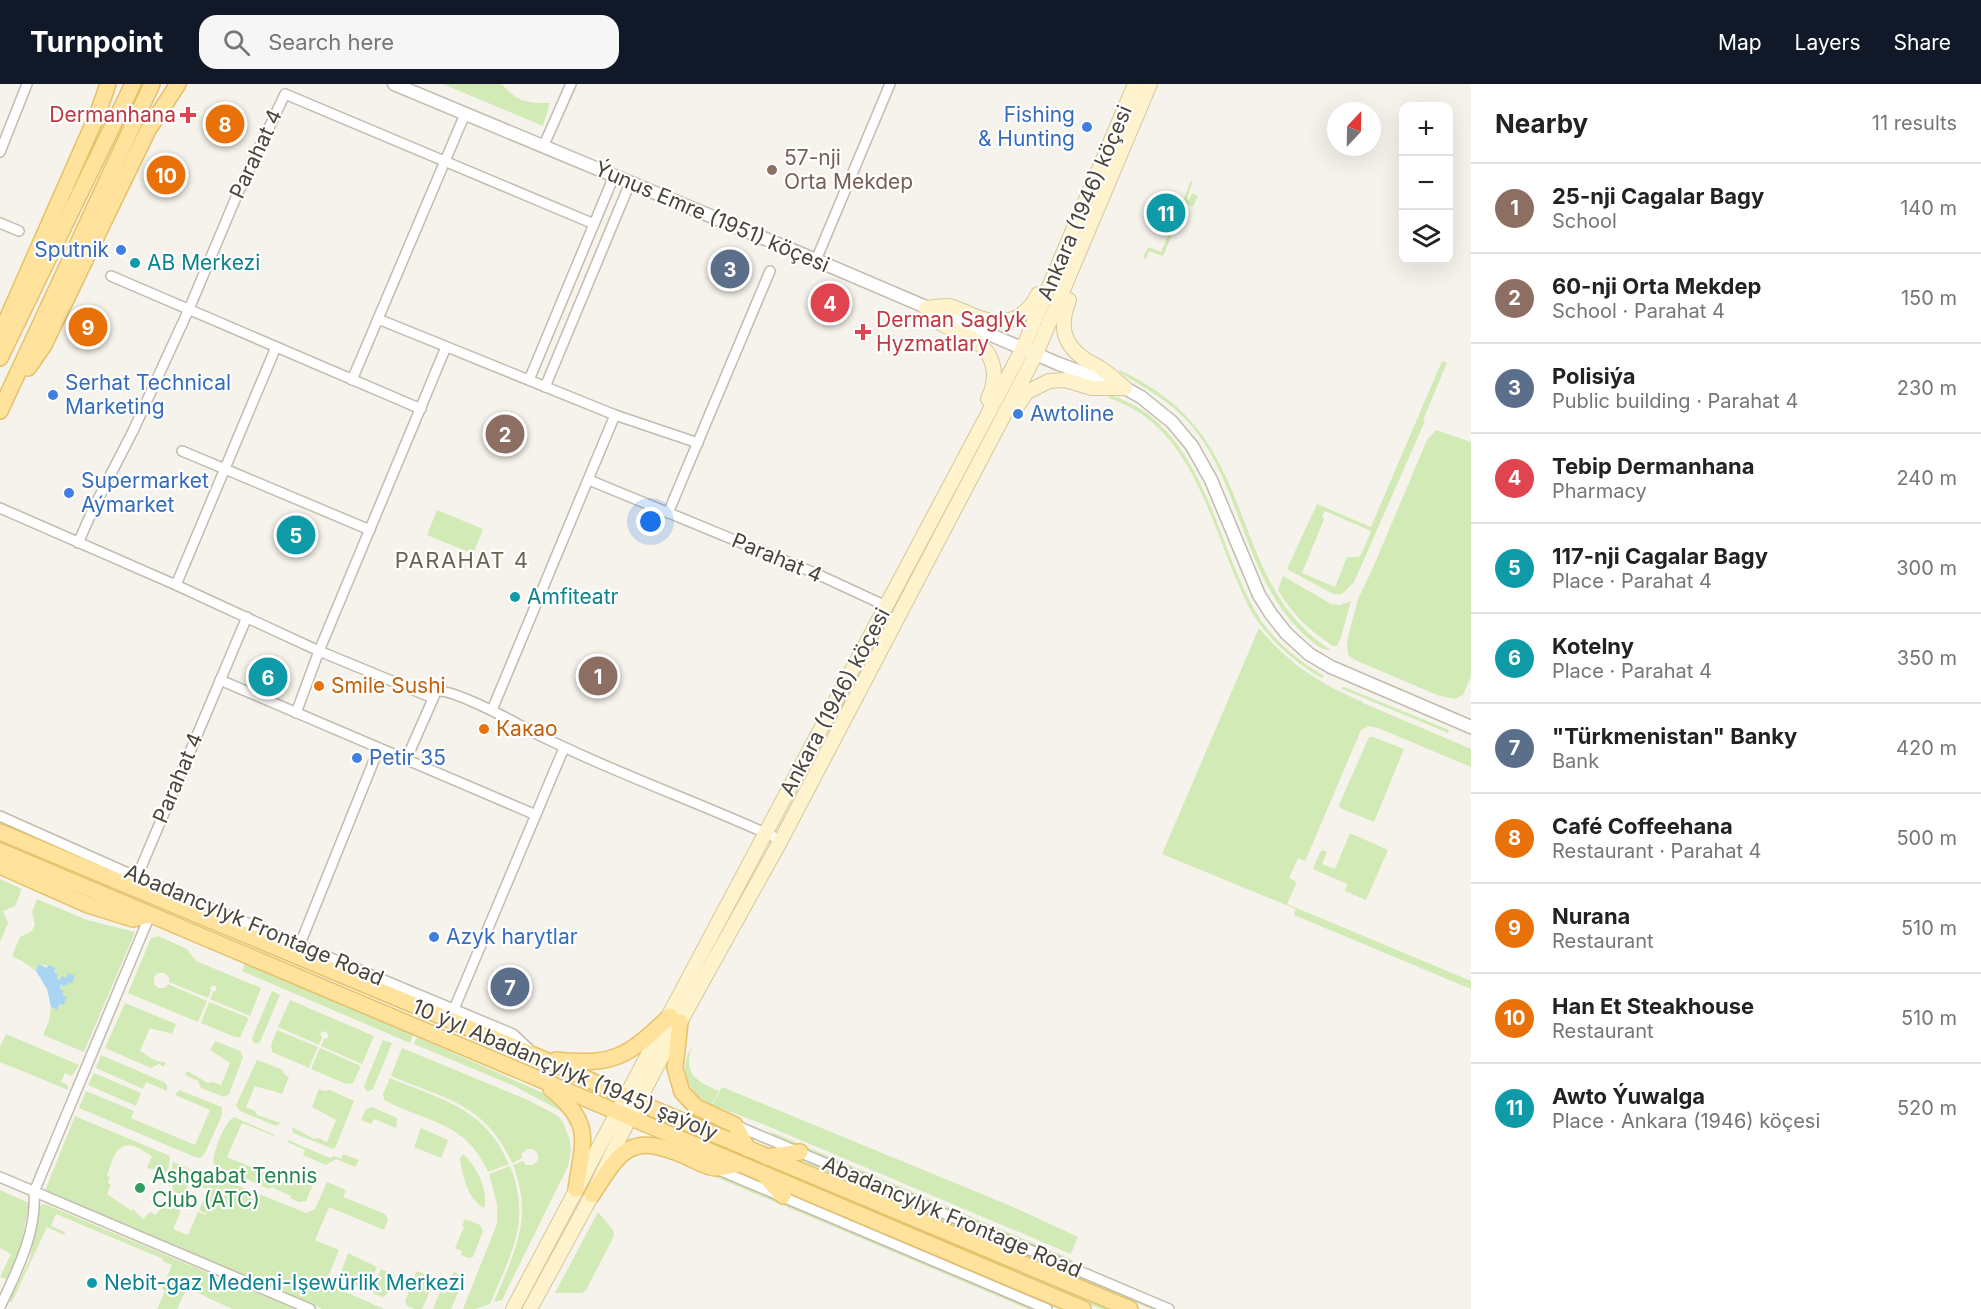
<!DOCTYPE html>
<meta charset="utf-8">
<style>
:root{--surface:#fff;--page:#f6f6f6;--text:#222;--muted:#767676;--line:#e0e0e0;--accent:#111827}
body{margin:0;font-family:Inter,sans-serif;background:var(--page);color:var(--text)}
.controls{position:absolute;right:18px;top:18px;display:grid;overflow:hidden;border-radius:12px;box-shadow:0 6px 24px #0002}
.controls button{width:54px;height:54px;display:grid;place-items:center;padding:0;border:0;border-bottom:2px solid var(--line);background:var(--surface);color:var(--text);font:30px sans-serif}
.compass{position:absolute;left:1327px;top:18px;width:54px;height:54px;border-radius:50%;background:var(--surface);box-shadow:0 6px 24px #0002;rotate:22deg}
.you{position:absolute;left:651px;top:438px;width:21px;height:21px;margin:-15px;border:4px solid #fff;border-radius:50%;background:#1a73e8;box-shadow:0 0 0 9px #1a73e833}
.badge{display:grid;place-items:center;width:39px;height:39px;border-radius:50%;background:var(--accent);color:#fff;font-size:20px;font-weight:700}
.pin{position:absolute;translate:-50% -50%;border:3px solid #fff;box-shadow:0 2px 6px #0006}
.list{margin:0;padding:0;list-style:none}
h2{display:flex;justify-content:space-between;align-items:center;height:78px;margin:0;padding:0 24px;font-size:26px}
h2 small{font-size:20px;font-weight:400;color:var(--muted)}
.list li{display:grid;grid-template-columns:39px 1fr auto;gap:18px;align-items:center;box-sizing:border-box;height:90px;padding:0 24px;border-top:2px solid var(--line)}
.list b{display:block;font-size:22px;white-space:nowrap}
.list p{margin:0;font-size:20px;white-space:nowrap;color:var(--muted)}
.list em{font-size:20px;font-style:normal;color:var(--muted)}
.icon{flex:none;width:33px;height:33px;fill:none;stroke:currentColor;stroke-width:2;stroke-linecap:round;stroke-linejoin:round}
.map{position:relative;flex:none;width:1471px;height:1225px;overflow:hidden}
header{display:flex;align-items:center;gap:36px;box-sizing:border-box;height:84px;padding:0 30px;background:var(--accent);color:#fff}
header strong{font-size:28px}
nav{display:flex;gap:33px;margin-inline-start:auto;font-size:21px}
.search{width:420px;height:54px;background:var(--page);display:flex;align-items:center;gap:15px;box-sizing:border-box;padding:0 21px;border-radius:18px;color:var(--muted);font-size:22px}
main{display:flex}
aside{flex:1;background:var(--surface)}
.map>svg:first-child{display:block}
.green{fill:#d2eab5;fill-rule:evenodd}
.water{fill:#a9d4f2}
.lines{fill:none;stroke-linecap:round;stroke-linejoin:round}
.minor-casing{stroke:#c2bbae;stroke-width:12}
.tertiary-casing{stroke:#c2bbae;stroke-width:15}
.secondary-casing{stroke:#d6c79b;stroke-width:16}
.primary-casing{stroke:#e6c16a;stroke-width:18}
.minor{stroke:#fff;stroke-width:9}
.tertiary{stroke:#fff;stroke-width:12}
.secondary{stroke:#fff3cd;stroke-width:14}
.primary{stroke:#ffe39c;stroke-width:15}
.health-dot{fill:#e0444e;stroke:#fff;stroke-width:2}
.shop-dot{fill:#3f7fe0;stroke:#fff;stroke-width:2}
.education-dot{fill:#8d6e63;stroke:#fff;stroke-width:2}
.culture-dot{fill:#0f9aa8;stroke:#fff;stroke-width:2}
.food-dot{fill:#e8710a;stroke:#fff;stroke-width:2}
.leisure-dot{fill:#2e9e5b;stroke:#fff;stroke-width:2}
.labels{text-anchor:middle;stroke-width:4.5;stroke-linejoin:round;paint-order:stroke}
.health-label{font-size:21px;fill:#be3a42;stroke:#fff;text-anchor:end}
.shop-label{font-size:21px;fill:#366cbe;stroke:#fff;text-anchor:start}
.street-label{font-size:21px;fill:#4b4439;stroke:#fff}
.education-label{font-size:21px;fill:#785e54;stroke:#fff;text-anchor:start}
.culture-label{font-size:21px;fill:#0d838f;stroke:#fff;text-anchor:start}
.food-label{font-size:21px;fill:#c56008;stroke:#fff;text-anchor:start}
.leisure-label{font-size:21px;fill:#27864d;stroke:#fff;text-anchor:start}
.neighbourhood-label{font-size:22px;letter-spacing:1.5px;fill:#6e6250;stroke:#fff}
</style>
<header>
<strong>Turnpoint</strong>
<div class="search"><svg class="icon" aria-label="search" viewBox="0 0 24 24"><circle cx="10" cy="10" r="6"/><path d="M15 15l6 6"/></svg>Search here</div>
<nav><a>Map</a><a>Layers</a><a>Share</a></nav>
</header>
<main>
<div class="map">
<svg width="1471" height="1225" viewBox="0 0 1471 1225">
<rect width="100%" height="100%" fill="#f6f3ec"/>
<!-- green -->
<g class="green">
<path d="M443 0H502C518 19 526 19 550 19L543 42Z"/>
<path d="M1193 96 1187 115 1189 116 1192 109 1198 112 1193 123 1185 119 1163 172 1149 167 1146 175 1143 174 1148 163 1161 168 1191 97Z"/>
<path d="M1442 277 1447 279 1423 336 1425 337 1354 498 1342 510H1333L1287 485 1317 420 1371 443ZM1325 427 1371 447 1361 471 1358 473H1347L1335 503 1302 489 1324 435 1322 433Z"/>
<path d="M1120 286C1154 303 1183 323 1204 354 1253 425 1252 516 1331 566 1322 567 1315 560 1308 554 1249 503 1244 420 1203 357 1179 321 1154 310 1119 288Z"/>
<path d="M1110 311C1201 339 1213 450 1253 523 1268 552 1296 576 1324 592L1322 594C1294 578 1266 554 1250 525 1211 451 1199 344 1109 314Z"/>
<path d="M1436 346 1471 358V592L1463 611 1454 615 1437 611 1355 576 1348 571 1347 557 1358 515 1372 486 1427 356Z"/>
<path d="M437 426 483 445 473 470 427 451Z"/>
<path d="M1283 492 1331 520 1340 521 1351 517 1341 553 1337 562H1333C1310 547 1292 530 1278 506Z"/>
<path d="M1259 544C1289 580 1320 600 1363 618V619L1471 665V683L1378 644 1369 642 1361 646 1306 775 1305 777 1298 774 1289 794 1297 798 1287 820 1471 897V905L1294 831 1296 825 1162 770Z"/>
<path d="M1344 603 1449 646 1448 649 1340 604Z"/>
<path d="M1369 653H1373L1404 665 1374 738 1340 724 1339 721Z"/>
<path d="M1350 749 1388 766 1366 816 1345 807 1347 800 1313 785 1320 768 1323 766 1327 768 1322 780 1335 785Z"/>
<path d="M0 795 22 805 15 822 3 827 8 839 0 858Z"/>
<path d="M37 815 87 836 135 848 84 968 43 951 49 937 51 923 57 926 66 913 62 911 60 905 66 894 60 896 56 895 54 889 56 884 39 880 36 887 22 877 12 872 20 853 32 847 35 840 32 828Z"/>
<path d="M158 852 187 865 196 877 261 904 250 932 210 915 213 908 217 906 215 901 210 903 211 907 208 914 169 898V893L164 889H158L154 893V900L158 904H165L168 900 207 917 198 938 128 909 151 854Z"/>
<path d="M245 879 413 951 410 959 242 887Z"/>
<path d="M272 907 280 911 260 958 254 960 252 954Z"/>
<path d="M290 916 374 952 362 980 321 962 324 955 329 953 326 947 320 949 322 954 319 961 278 943Z"/>
<path d="M209 918 249 934 240 953H235L201 939Z"/>
<path d="M125 919 176 940 172 950C164 947 158 947 150 944L140 967C149 972 155 979 166 978L164 983 159 980 151 984 105 964Z"/>
<path d="M277 946 318 963 309 984 272 968 271 961Z"/>
<path d="M6 950 79 981 72 992 65 989 61 998 68 1001V1006L0 978V963Z"/>
<path d="M417 953 543 1009 560 1020 573 1040 570 1042 566 1033 559 1026 514 1002 414 960Z"/>
<path d="M383 956 392 959 373 1005 367 1008 364 1002Z"/>
<path d="M215 957 240 967 243 973 229 1010 224 1013 201 1004 198 997 185 991 187 987 208 999 213 998 221 1001 230 979 210 966Z"/>
<path d="M692 963C682 989 697 998 719 1007L711 1021C689 1011 677 984 692 963Z"/>
<path d="M320 964 361 982 353 999 346 1000 311 985Z"/>
<path d="M402 964 528 1016 558 1032 563 1038 570 1057 571 1067 568 1082 502 1216 494 1218C514 1168 534 1136 513 1081L523 1077 526 1081H533L538 1076V1070L533 1065H527L522 1069V1074L512 1079C485 1019 445 1015 391 992Z"/>
<path d="M101 971 164 998 167 1001V1007L146 998 143 1005 96 984Z"/>
<path d="M257 976 281 985 285 991 289 993 282 1010C272 1006 264 1005 255 1002L246 1023 255 1027 257 1031 281 1039 276 1042 240 1027 236 1021Z"/>
<path d="M94 989 141 1009 136 1022 88 1001Z"/>
<path d="M390 994C442 1016 484 1023 509 1080L488 1088C466 1037 427 1039 384 1016L383 1010Z"/>
<path d="M722 1003 1011 1122 1078 1153 1071 1170 765 1041 712 1021Z"/>
<path d="M319 1005 324 1007 330 1006 354 1017 336 1062 333 1065 293 1049 292 1043 314 1055 318 1054 327 1058 336 1036C327 1032 321 1027 312 1023Z"/>
<path d="M179 1006 222 1023V1031L205 1069 200 1074 195 1073 79 1024 86 1007 134 1027 131 1034 195 1061 210 1026 175 1011Z"/>
<path d="M372 1023 397 1034 396 1044 374 1035 371 1040 361 1036 366 1025Z"/>
<path d="M75 1032 170 1072 167 1096 164 1095 165 1087 147 1084 152 1072C146 1070 139 1063 134 1062 114 1057 112 1080 107 1092L110 1093 108 1099 111 1101 107 1110 132 1127 133 1125 143 1135 150 1128 155 1131 164 1122 168 1123 169 1121 181 1127 173 1145 188 1151 198 1128 206 1131 207 1130 199 1126 207 1106 201 1102 204 1093 209 1090 306 1129 315 1125 327 1098 346 1106 343 1114H346L385 1130 388 1136 384 1146 329 1123 315 1156 339 1166 328 1193 330 1201 384 1225H322L45 1107Z"/>
<path d="M234 1033 275 1051 274 1052 242 1039 227 1073 291 1100 294 1094 303 1097 307 1095 311 1087H315L317 1091 306 1117 299 1118 290 1114 291 1112 271 1103 269 1105 214 1081C210 1073 225 1037 234 1033Z"/>
<path d="M653 1034 836 1106 1114 1225H1101L652 1036Z"/>
<path d="M421 1044 448 1056 441 1074 414 1063Z"/>
<path d="M767 1046 1073 1176H1065L776 1053Z"/>
<path d="M288 1056 330 1074 334 1072 341 1075 343 1070 359 1076 355 1083 336 1075 326 1081 303 1071 305 1066 287 1058Z"/>
<path d="M667 1069 1037 1225H1028L666 1072Z"/>
<path d="M463 1070C476 1081 489 1107 484 1124 468 1116 462 1091 460 1074Z"/>
<path d="M798 1072 1160 1225H1151L793 1073Z"/>
<path d="M173 1078 194 1087 184 1112 173 1107 171 1092Z"/>
<path d="M510 1082C532 1137 511 1169 490 1220L475 1225H463L497 1140V1120L489 1090Z"/>
<path d="M780 1105 1066 1225H1059L785 1110Z"/>
<path d="M0 1106 29 1119 20 1166 6 1195 0 1193 11 1170 0 1164Z"/>
<path d="M45 1120 294 1225H232L187 1204 177 1225H157L165 1207 162 1205 172 1181 162 1177 163 1175 56 1130 51 1142 65 1148 64 1151 47 1143 12 1218 9 1217 30 1175 40 1122Z"/>
<path d="M598 1128 613 1146 614 1152 586 1206 582 1209H555Z"/>
<path d="M465 1135 480 1141 483 1147 473 1173 468 1174 461 1171 462 1167 455 1164 464 1143 462 1142Z"/>
<path d="M348 1169 377 1183 367 1206 339 1194Z"/>
<path d="M381 1185 395 1191 386 1211 383 1213 374 1210 372 1207Z"/>
<path d="M417 1187 429 1192 425 1202 431 1205 422 1225H414L407 1222 405 1217Z"/>
<path d="M454 1188 460 1191 463 1197 451 1225H433L440 1208 445 1210Z"/>
</g>
<!-- water -->
<path class="water" d="M39 880 47 884 48 881 56 884 54 888 58 890 57 895 60 896 62 892 66 894 68 889 75 892 72 900 68 898 67 902 61 901 60 905 64 907 62 911 67 913 63 921 60 920 57 926 51 923 47 905 36 887Z"/>
<g class="lines">
<!-- minor casing -->
<g class="minor-casing">
<g id="minor">
<path d="M543 63 571 0"/>
<path d="M0 68 27 0"/>
<path d="M0 139 19 147"/>
<path d="M816 176 890 0"/>
<path d="M111 192 421 325"/>
<path d="M378 235 615 331 698 359"/>
<path d="M352 296 465 30"/>
<path d="M529 296 614 92"/>
<path d="M545 303 630 99"/>
<path d="M182 367 370 446"/>
<path d="M589 396 817 490 886 522"/>
<path d="M0 424 176 501 319 567 433 614"/>
<path d="M668 429 770 187"/>
<path d="M78 459 95 421 133 347 189 225 237 111 285 10 594 140"/>
<path d="M176 501 276 263"/>
<path d="M220 596 536 731"/>
<path d="M492 626 615 331"/>
<path d="M296 629 319 567 446 263"/>
<path d="M406 676 436 608C447 602 509 635 523 643 606 686 696 717 781 756"/>
<path d="M0 732 137 793 513 950 529 965"/>
<path d="M137 793 247 533"/>
<path d="M300 860 379 664"/>
<path d="M454 925 564 664"/>
<path d="M735 1041 1169 1225"/>
<path d="M719 1086 1047 1225"/>
<path d="M0 1093 310 1225"/>
<path d="M0 1223C17 1187 37 1148 34 1108L150 831"/>
</g>
</g>
<!-- tertiary casing -->
<g class="tertiary-casing">
<path id="tertiary" d="M394 0 816 176 1059 280 1125 304 1141 313 1172 338 1192 362 1211 396 1259 511 1271 530 1286 549 1309 570 1331 583 1471 643"/>
</g>
<!-- secondary casing -->
<g class="secondary-casing">
<g id="secondary">
<path d="M1069 216C1060 239 1061 258 1083 274 1089 279 1097 281 1103 286 1111 291 1118 298 1125 304"/>
<path d="M926 224C931 229 936 236 942 240 950 245 960 248 968 252 994 266 1000 290 988 315"/>
<path d="M926 224C933 223 942 222 949 222 959 224 970 231 980 234 1005 243 1027 234 1038 210"/>
<path d="M1016 324 1027 308 1049 297 1065 296 1092 304H1125"/>
<path d="M513 1225 1023 264 1135 0"/>
<path d="M530 1225 592 1111 624 1045 680 938 781 756 1036 270 1150 0"/>
</g>
</g>
<!-- primary casing -->
<g class="primary-casing">
<g id="primary">
<path d="M0 251 98 29 108 0"/>
<path d="M0 274 133 0"/>
<path d="M28 284 44 261 148 46 178 0"/>
<path d="M0 327 152 0"/>
<path d="M0 748 543 975 654 1025 1130 1225"/>
<path d="M0 767 1083 1225"/>
<path d="M0 782 88 821 133 835 150 831"/>
<path d="M680 938 675 984 682 1008 696 1023 735 1041 748 1065"/>
<path d="M556 976C616 982 628 972 670 932"/>
<path d="M551 1005C594 1039 583 1058 576 1105"/>
<path d="M767 1073 800 1068"/>
<path d="M765 1092 783 1112"/>
<path d="M592 1111C621 1066 630 1048 685 1072 694 1076 707 1084 716 1084 724 1084 732 1081 739 1080"/>
</g>
</g>
<!-- minor -->
<use href="#minor" class="minor"/>
<!-- tertiary -->
<use href="#tertiary" class="tertiary"/>
<!-- secondary -->
<use href="#secondary" class="secondary"/>
<!-- primary -->
<use href="#primary" class="primary"/>
</g>
<!-- markers -->
<g class="health-dot">
<path d="M185 22h6v6h6v6h-6v6h-6v-6h-6v-6h6z"/>
<path d="M860 239h6v6h6v6h-6v6h-6v-6h-6v-6h6z"/>
</g>
<g class="shop-dot">
<circle cx="1087" cy="43" r="6"/>
<circle cx="121" cy="166" r="6"/>
<circle cx="53" cy="311" r="6"/>
<circle cx="1018" cy="330" r="6"/>
<circle cx="69" cy="409" r="6"/>
<circle cx="357" cy="674" r="6"/>
<circle cx="434" cy="853" r="6"/>
</g>
<circle class="education-dot" cx="772" cy="86" r="6"/>
<g class="culture-dot">
<circle cx="135" cy="179" r="6"/>
<circle cx="515" cy="513" r="6"/>
<circle cx="92" cy="1199" r="6"/>
</g>
<g class="food-dot">
<circle cx="319" cy="602" r="6"/>
<circle cx="484" cy="645" r="6"/>
</g>
<circle class="leisure-dot" cx="140" cy="1104" r="6"/>
<g class="labels">
<!-- health labels -->
<g class="health-label">
<text x="176" y="38">Dermanhana</text>
<text x="876" y="243" text-anchor="start">Derman Saglyk<tspan x="876" dy="24">Hyzmatlary</tspan></text>
</g>
<!-- shop labels -->
<g class="shop-label">
<text x="1075" y="38" text-anchor="end">Fishing<tspan x="1075" dy="24">&amp; Hunting</tspan></text>
<text x="109" y="173" text-anchor="end">Sputnik</text>
<text x="65" y="306">Serhat Technical<tspan x="65" dy="24">Marketing</tspan></text>
<text x="1030" y="337">Awtoline</text>
<text x="81" y="404">Supermarket<tspan x="81" dy="24">Aýmarket</tspan></text>
<text x="369" y="681">Petir 35</text>
<text x="446" y="860">Azyk harytlar</text>
</g>
<!-- street labels -->
<g class="street-label">
<text transform="translate(256 70) rotate(-65)" y="7">Parahat 4</text>
<text transform="translate(1085 119) rotate(-67)" y="7">Ankara (1946) köçesi</text>
<text transform="translate(712 133) rotate(23)" y="7">Ýunus Emre (1951) köçesi</text>
<text transform="translate(777 474) rotate(23)" y="7">Parahat 4</text>
<text transform="translate(835 618) rotate(-62)" y="7">Ankara (1946) köçesi</text>
<text transform="translate(178 694) rotate(-67)" y="7">Parahat 4</text>
<text transform="translate(254 841) rotate(23)" y="7">Abadancylyk Frontage Road</text>
<text transform="translate(565 986) rotate(23)" y="7">10 ýyl Abadançylyk (1945) şaýoly</text>
<text transform="translate(952 1133) rotate(23)" y="7">Abadancylyk Frontage Road</text>
</g>
<!-- education labels -->
<g class="education-label">
<text x="784" y="81">57-nji<tspan x="784" dy="24">Orta Mekdep</tspan></text>
</g>
<!-- culture labels -->
<g class="culture-label">
<text x="147" y="186">AB Merkezi</text>
<text x="527" y="520">Amfiteatr</text>
<text x="104" y="1206">Nebit-gaz Medeni-Işewürlik Merkezi</text>
</g>
<!-- food labels -->
<g class="food-label">
<text x="331" y="609">Smile Sushi</text>
<text x="496" y="652">Какао</text>
</g>
<!-- leisure labels -->
<g class="leisure-label">
<text x="152" y="1099">Ashgabat Tennis<tspan x="152" dy="24">Club (ATC)</tspan></text>
</g>
<!-- neighbourhood labels -->
<g class="neighbourhood-label">
<text x="462" y="484">PARAHAT 4</text>
</g>
</g>
</svg>
<div class="controls">
<button>+</button>
<button>−</button>
<button><svg class="icon" aria-label="layers" viewBox="0 0 24 24"><path d="M12 4l9 5-9 5-9-5zM3 14l9 5 9-5"/></svg></button>
</div>
<svg class="compass" viewBox="-18 -18 36 36"><path d="M0-13l5 13h-10z" fill="#e53935"/><path d="M0 13l5-13h-10z" fill="#767676"/></svg>
<div class="you"></div>
<div class="pin badge" style="left:598px;top:592px;background:#8d6e63">1</div>
<div class="pin badge" style="left:505px;top:350px;background:#8d6e63">2</div>
<div class="pin badge" style="left:730px;top:185px;background:#5c6f8a">3</div>
<div class="pin badge" style="left:830px;top:219px;background:#e0444e">4</div>
<div class="pin badge" style="left:296px;top:451px;background:#0f9aa8">5</div>
<div class="pin badge" style="left:268px;top:593px;background:#0f9aa8">6</div>
<div class="pin badge" style="left:510px;top:903px;background:#5c6f8a">7</div>
<div class="pin badge" style="left:225px;top:40px;background:#e8710a">8</div>
<div class="pin badge" style="left:88px;top:243px;background:#e8710a">9</div>
<div class="pin badge" style="left:166px;top:91px;background:#e8710a">10</div>
<div class="pin badge" style="left:1166px;top:129px;background:#0f9aa8">11</div>
</div>
<aside>
<h2>Nearby<small>11 results</small></h2>
<ul class="list">
<li><span class="badge" style="background:#8d6e63">1</span><div><b>25-nji Cagalar Bagy</b><p>School</p></div><em>140 m</em></li>
<li><span class="badge" style="background:#8d6e63">2</span><div><b>60-nji Orta Mekdep</b><p>School · Parahat 4</p></div><em>150 m</em></li>
<li><span class="badge" style="background:#5c6f8a">3</span><div><b>Polisiýa</b><p>Public building · Parahat 4</p></div><em>230 m</em></li>
<li><span class="badge" style="background:#e0444e">4</span><div><b>Tebip Dermanhana</b><p>Pharmacy</p></div><em>240 m</em></li>
<li><span class="badge" style="background:#0f9aa8">5</span><div><b>117-nji Cagalar Bagy</b><p>Place · Parahat 4</p></div><em>300 m</em></li>
<li><span class="badge" style="background:#0f9aa8">6</span><div><b>Kotelny</b><p>Place · Parahat 4</p></div><em>350 m</em></li>
<li><span class="badge" style="background:#5c6f8a">7</span><div><b>&quot;Türkmenistan&quot; Banky</b><p>Bank</p></div><em>420 m</em></li>
<li><span class="badge" style="background:#e8710a">8</span><div><b>Café Coffeehana</b><p>Restaurant · Parahat 4</p></div><em>500 m</em></li>
<li><span class="badge" style="background:#e8710a">9</span><div><b>Nurana</b><p>Restaurant</p></div><em>510 m</em></li>
<li><span class="badge" style="background:#e8710a">10</span><div><b>Han Et Steakhouse</b><p>Restaurant</p></div><em>510 m</em></li>
<li><span class="badge" style="background:#0f9aa8">11</span><div><b>Awto Ýuwalga</b><p>Place · Ankara (1946) köçesi</p></div><em>520 m</em></li>
</ul>
</aside>
</main>
